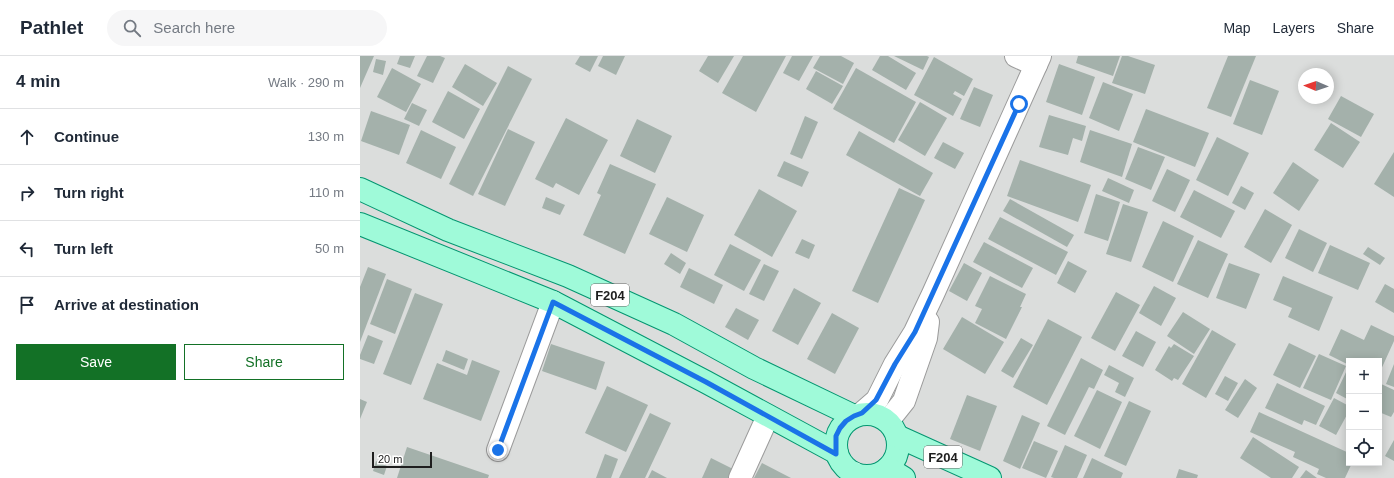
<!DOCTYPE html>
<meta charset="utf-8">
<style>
:root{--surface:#fff;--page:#f6f6f7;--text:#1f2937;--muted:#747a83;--line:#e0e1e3;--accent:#137126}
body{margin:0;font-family:Helvetica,sans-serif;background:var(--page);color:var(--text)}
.controls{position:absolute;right:12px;bottom:12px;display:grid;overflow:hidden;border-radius:0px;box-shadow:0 2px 10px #0003}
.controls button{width:36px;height:36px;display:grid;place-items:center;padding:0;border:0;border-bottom:1px solid var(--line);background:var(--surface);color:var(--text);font:20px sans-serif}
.compass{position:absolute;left:938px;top:12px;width:36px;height:36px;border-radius:50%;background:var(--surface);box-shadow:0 2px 10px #0003;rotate:272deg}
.scale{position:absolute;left:12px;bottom:10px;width:60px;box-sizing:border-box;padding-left:4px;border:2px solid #1e1e1e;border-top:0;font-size:11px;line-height:14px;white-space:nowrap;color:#1e1e1e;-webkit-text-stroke:3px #fff;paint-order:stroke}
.stop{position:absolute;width:12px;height:12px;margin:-9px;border:3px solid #1a73e8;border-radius:50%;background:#fff}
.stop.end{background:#1a73e8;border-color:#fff;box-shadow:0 1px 4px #0008}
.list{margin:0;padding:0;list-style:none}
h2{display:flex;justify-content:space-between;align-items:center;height:52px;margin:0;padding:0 16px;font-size:17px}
h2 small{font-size:13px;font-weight:400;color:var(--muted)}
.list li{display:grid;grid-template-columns:26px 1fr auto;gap:12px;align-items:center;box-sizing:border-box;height:56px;padding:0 16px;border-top:1px solid var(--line)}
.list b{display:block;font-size:15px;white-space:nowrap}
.list em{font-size:13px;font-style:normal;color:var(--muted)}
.actions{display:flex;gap:8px;padding:12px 16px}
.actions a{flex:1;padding:9px 0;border:1px solid var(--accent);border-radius:0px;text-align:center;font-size:14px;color:var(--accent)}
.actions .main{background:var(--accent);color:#fff}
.icon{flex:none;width:22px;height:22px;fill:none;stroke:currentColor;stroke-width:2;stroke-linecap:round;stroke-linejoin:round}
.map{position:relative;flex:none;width:1034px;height:422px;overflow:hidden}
header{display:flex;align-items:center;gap:24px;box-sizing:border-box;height:56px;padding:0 20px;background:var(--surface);border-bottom:1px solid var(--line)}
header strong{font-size:19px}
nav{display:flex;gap:22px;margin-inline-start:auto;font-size:14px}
.search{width:280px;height:36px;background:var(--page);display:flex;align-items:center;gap:10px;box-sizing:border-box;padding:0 14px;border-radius:22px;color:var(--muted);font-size:15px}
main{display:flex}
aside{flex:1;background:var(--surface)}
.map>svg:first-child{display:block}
.residential{fill:#dbdddc;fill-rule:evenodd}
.building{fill:#a4b1ab}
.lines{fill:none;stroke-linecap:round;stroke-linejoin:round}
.minor-casing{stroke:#9b9b9b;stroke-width:24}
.major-casing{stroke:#039670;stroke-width:24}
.minor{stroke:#fff;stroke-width:22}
.major{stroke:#9ffad9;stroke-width:22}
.route{stroke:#1a73e8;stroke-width:5}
.labels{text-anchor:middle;stroke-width:4;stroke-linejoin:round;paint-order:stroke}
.shield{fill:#fff;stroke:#626262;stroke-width:1}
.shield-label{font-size:13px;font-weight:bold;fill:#1e1e1e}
</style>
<header>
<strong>Pathlet</strong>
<div class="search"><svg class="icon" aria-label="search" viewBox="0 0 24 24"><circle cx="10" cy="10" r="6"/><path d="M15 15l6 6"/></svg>Search here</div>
<nav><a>Map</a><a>Layers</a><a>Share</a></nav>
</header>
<main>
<aside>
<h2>4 min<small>Walk · 290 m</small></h2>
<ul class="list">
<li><svg class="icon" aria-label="ahead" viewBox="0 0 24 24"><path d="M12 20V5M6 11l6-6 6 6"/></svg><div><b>Continue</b></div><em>130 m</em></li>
<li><svg class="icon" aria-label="right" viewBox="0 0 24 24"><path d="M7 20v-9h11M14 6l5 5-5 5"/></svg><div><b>Turn right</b></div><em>110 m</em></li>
<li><svg class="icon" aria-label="left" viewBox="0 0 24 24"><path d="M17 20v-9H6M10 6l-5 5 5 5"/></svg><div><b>Turn left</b></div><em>50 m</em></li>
<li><svg class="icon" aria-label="arrive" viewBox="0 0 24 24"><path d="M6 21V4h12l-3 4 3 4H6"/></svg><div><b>Arrive at destination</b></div></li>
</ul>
<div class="actions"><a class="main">Save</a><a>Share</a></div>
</aside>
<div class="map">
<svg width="1034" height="422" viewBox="0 0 1034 422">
<rect width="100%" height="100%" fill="#e5efec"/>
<!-- residential -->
<path class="residential" d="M0 0H1034V422H0ZM944 18H968V42H944ZM989 305H1019V407H989Z"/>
<!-- building -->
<g class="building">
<path d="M0 0H14L0 32Z"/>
<path d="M40 0H55L50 12 37 8Z"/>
<path d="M67 0H80L85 2 73 27 57 20Z"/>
<path d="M220 0H238L230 16 215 8Z"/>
<path d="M243 0H265L256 19 238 10Z"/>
<path d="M348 0H374L358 27 339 15Z"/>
<path d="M383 0H426L396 56 362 37Z"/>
<path d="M432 0H453L439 25 423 17Z"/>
<path d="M460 0H481L494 7 483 28 453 12Z"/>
<path d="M520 0H528L556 17 546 34 512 14Z"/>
<path d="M534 0H567L569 1 563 14Z"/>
<path d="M718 0H760L753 20 716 7Z"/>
<path d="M762 0H768L795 9 785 38 752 27Z"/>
<path d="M868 0H896L871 61 847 52Z"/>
<path d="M574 1 613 23 604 40 595 35 593 38 602 43 593 60 554 39Z"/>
<path d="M16 3 26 5 23 19 13 16Z"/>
<path d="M105 8 137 27 123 50 92 31Z"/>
<path d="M699 8 735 21 722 59 686 46Z"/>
<path d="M148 10 172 23 113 140 89 128Z"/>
<path d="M32 12 61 28 46 56 17 41Z"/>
<path d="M496 12 556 46 534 87 473 53Z"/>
<path d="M456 15 483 30 472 48 446 33Z"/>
<path d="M890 24 919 35 902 79 873 68Z"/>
<path d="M743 26 773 38 759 75 729 62Z"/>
<path d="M614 31 633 39 620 71 600 63Z"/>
<path d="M88 35 120 53 104 83 72 66Z"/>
<path d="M981 40 1014 58 1001 81 968 63Z"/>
<path d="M560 46 587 62 565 100 538 84Z"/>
<path d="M52 47 67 54 59 70 44 63Z"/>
<path d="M786 53 849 77 835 111 773 86Z"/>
<path d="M11 55 50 69 39 99 1 85Z"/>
<path d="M689 59 726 70 722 85 713 82 708 99 679 91Z"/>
<path d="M445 60 458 66 442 103 430 98Z"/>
<path d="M206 62 248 84 219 139 196 127 193 132 175 123Z"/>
<path d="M277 63 312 80 295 117 260 100Z"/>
<path d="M971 67 1000 86 983 112 954 94Z"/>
<path d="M148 73 175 86 145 150 118 138Z"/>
<path d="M61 74 96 91 81 123 46 107Z"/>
<path d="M730 74 772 88 762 121 720 106Z"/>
<path d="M499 75 573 117 560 140 486 99Z"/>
<path d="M857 81 889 97 868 140 836 124Z"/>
<path d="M583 86 604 97 595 113 574 102Z"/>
<path d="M778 91 805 101 791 134 765 123Z"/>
<path d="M1034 96V141L1014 128Z"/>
<path d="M660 104 731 129 718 166 647 140Z"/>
<path d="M424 105 449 116 442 131 417 120Z"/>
<path d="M933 106 959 124 939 155 913 137Z"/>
<path d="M250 108 296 128 265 198 223 179 241 139 237 137Z"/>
<path d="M807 113 830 124 815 156 792 145Z"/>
<path d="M748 122 774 134 769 147 742 135Z"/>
<path d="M881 130 894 137 885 154 872 147Z"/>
<path d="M539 132 565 144 518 247 492 235Z"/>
<path d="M399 133 437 155 412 201 374 179Z"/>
<path d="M834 134 875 155 861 182 820 161Z"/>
<path d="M736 138 760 146 748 185 724 177Z"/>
<path d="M186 141 205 149 200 159 182 152Z"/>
<path d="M307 141 344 159 327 196 289 178Z"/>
<path d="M650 143 714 179 707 191 643 155Z"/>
<path d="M763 148 788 156 771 206 746 198Z"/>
<path d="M905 153 932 169 911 207 884 191Z"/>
<path d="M640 161 708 196 696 219 628 183Z"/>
<path d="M803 165 834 180 813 226 782 211Z"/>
<path d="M939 173 967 187 953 216 925 202Z"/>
<path d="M442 183 455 189 449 203 435 197Z"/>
<path d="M838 184 868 198 848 242 817 228Z"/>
<path d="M624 186 673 212 662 232 613 206Z"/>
<path d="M370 188 401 204 384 235 354 219Z"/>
<path d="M970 189 1010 207 998 234 958 217Z"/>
<path d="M1008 191 1025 202 1020 209 1003 198Z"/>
<path d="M311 197 326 207 320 218 304 208Z"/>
<path d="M708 205 727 215 715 237 697 227Z"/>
<path d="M604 207 622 217 607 245 589 235Z"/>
<path d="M869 207 900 218 886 253 856 242Z"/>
<path d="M404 208 419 215 404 245 389 238Z"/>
<path d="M8 211 26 218 0 286V231Z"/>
<path d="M329 212 363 229 354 248 320 231Z"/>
<path d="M630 220 666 238 660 251H662L646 283 615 267 622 253 615 250Z"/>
<path d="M923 220 973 241 959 275 928 261 932 252 913 244Z"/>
<path d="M27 223 52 233 35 278 10 268Z"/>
<path d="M1025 228 1034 233V257L1015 246Z"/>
<path d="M794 230 816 242 801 270 779 257Z"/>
<path d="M434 232 461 247 438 289 412 275Z"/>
<path d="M756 236 780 249 755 295 731 282Z"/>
<path d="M55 237 83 248 51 329 23 318Z"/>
<path d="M376 252 399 264 388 284 365 271Z"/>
<path d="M823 256 850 273 834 298 807 280Z"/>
<path d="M472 257 499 272 475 318 447 303Z"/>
<path d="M602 261 644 286 625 318 583 293Z"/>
<path d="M688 263 722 281 687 349 653 331Z"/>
<path d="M1011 269 1034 280V285L1019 318V305H989V309L969 299 981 273 1004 284Z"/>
<path d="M852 274 876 288 846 342 822 328Z"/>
<path d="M776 275 796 286 783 311 762 300Z"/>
<path d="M8 279 23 285 14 308 0 303V299Z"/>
<path d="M661 282 673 289 653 322 641 315Z"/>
<path d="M929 287 956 300 940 332 913 319Z"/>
<path d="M191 288 245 306 236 334 182 315Z"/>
<path d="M814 288 834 300 818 324 814 322 812 325 795 314 809 290 811 292Z"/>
<path d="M86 294 108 303 104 314 82 305Z"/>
<path d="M959 298 986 310 971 344 943 332Z"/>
<path d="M721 302 743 314 734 333 729 331 705 379 687 370Z"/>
<path d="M112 304 140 315 121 365 63 343 77 307 107 319Z"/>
<path d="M1034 308V331L1026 328Z"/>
<path d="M749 309 774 322 765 341 755 336 759 327 744 319Z"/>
<path d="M989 310V344L976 337Z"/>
<path d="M865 320 878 327 868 345 855 338Z"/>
<path d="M885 323 897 332 878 362 865 354Z"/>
<path d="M917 327 965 350 956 369 944 364 942 369 905 352Z"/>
<path d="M1019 327 1034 334V356L1031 361 1019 356Z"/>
<path d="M247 330 288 349 266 396 225 377Z"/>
<path d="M737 334 762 346 740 393 714 380Z"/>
<path d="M607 339 637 350 620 395 590 383Z"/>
<path d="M974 342 989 350V355L976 379 959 370Z"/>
<path d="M0 343 7 346 0 363Z"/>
<path d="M769 345 791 355 766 410 744 400Z"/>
<path d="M899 356 989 397V407H992L985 422H966L957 418 959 413 933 401 935 396 890 376Z"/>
<path d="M290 357 311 367 285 422H259Z"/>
<path d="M662 359 680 367 660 413 643 405Z"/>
<path d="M893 381 939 411 932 422H911L880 402Z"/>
<path d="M1034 384V405L1025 400Z"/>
<path d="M674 385 698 395 686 422 662 412Z"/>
<path d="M705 389 727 399 717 422H694L691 421Z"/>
<path d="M47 391 129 419 128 422H37Z"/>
<path d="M245 398 258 403 251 422H236Z"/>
<path d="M351 402 377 415 374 422H342Z"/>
<path d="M732 402 763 417 761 422H723Z"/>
<path d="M16 405 27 410 24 419 13 415Z"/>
<path d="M402 407 431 422H394Z"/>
<path d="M819 413 838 419 837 422H816Z"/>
<path d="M292 414 307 422H288Z"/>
<path d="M946 414 957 422H940Z"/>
</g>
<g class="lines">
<!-- minor casing -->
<g class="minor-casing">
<g id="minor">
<path d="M656 0 676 9"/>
<path d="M502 357 517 344 535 308 555 276 573 238 680 0"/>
<path d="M528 365 544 345 566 282 568 266"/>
<path d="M138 394 193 246"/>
<path d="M494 417V422"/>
<path d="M380 422 408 360"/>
</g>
</g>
<!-- major casing -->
<g class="major-casing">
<g id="major">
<path d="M0 133 88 174 208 220 314 268 394 312 494 360"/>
<path d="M0 168 193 246 346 326 477 397"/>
<circle cx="507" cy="389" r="31"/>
<path d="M537 380 630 422"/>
<path d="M528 412 544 422"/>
</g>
</g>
<!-- minor -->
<use href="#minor" class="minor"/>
<!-- major -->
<use href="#major" class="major"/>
</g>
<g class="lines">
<!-- route -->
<path class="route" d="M138 394 193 246 346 326 476 398V380L480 372 486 365 494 360 502 357 516 344 535 308 555 276 659 48"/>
</g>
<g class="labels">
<!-- shield labels -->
<g class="shield">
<rect x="231" y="228" width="38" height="22" rx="3"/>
<rect x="564" y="390" width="38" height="22" rx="3"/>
</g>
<g class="shield-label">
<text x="250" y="244">F204</text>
<text x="583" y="406">F204</text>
</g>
</g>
</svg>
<div class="controls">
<button>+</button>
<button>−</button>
<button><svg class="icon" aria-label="locate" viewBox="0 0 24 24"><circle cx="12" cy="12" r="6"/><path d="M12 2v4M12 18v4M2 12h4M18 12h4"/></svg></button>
</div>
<svg class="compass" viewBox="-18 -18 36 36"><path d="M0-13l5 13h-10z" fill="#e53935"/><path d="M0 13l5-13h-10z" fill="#747a83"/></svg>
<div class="scale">20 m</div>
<div class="stop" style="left:659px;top:48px"></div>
<div class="stop end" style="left:138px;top:394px"></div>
</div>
</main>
